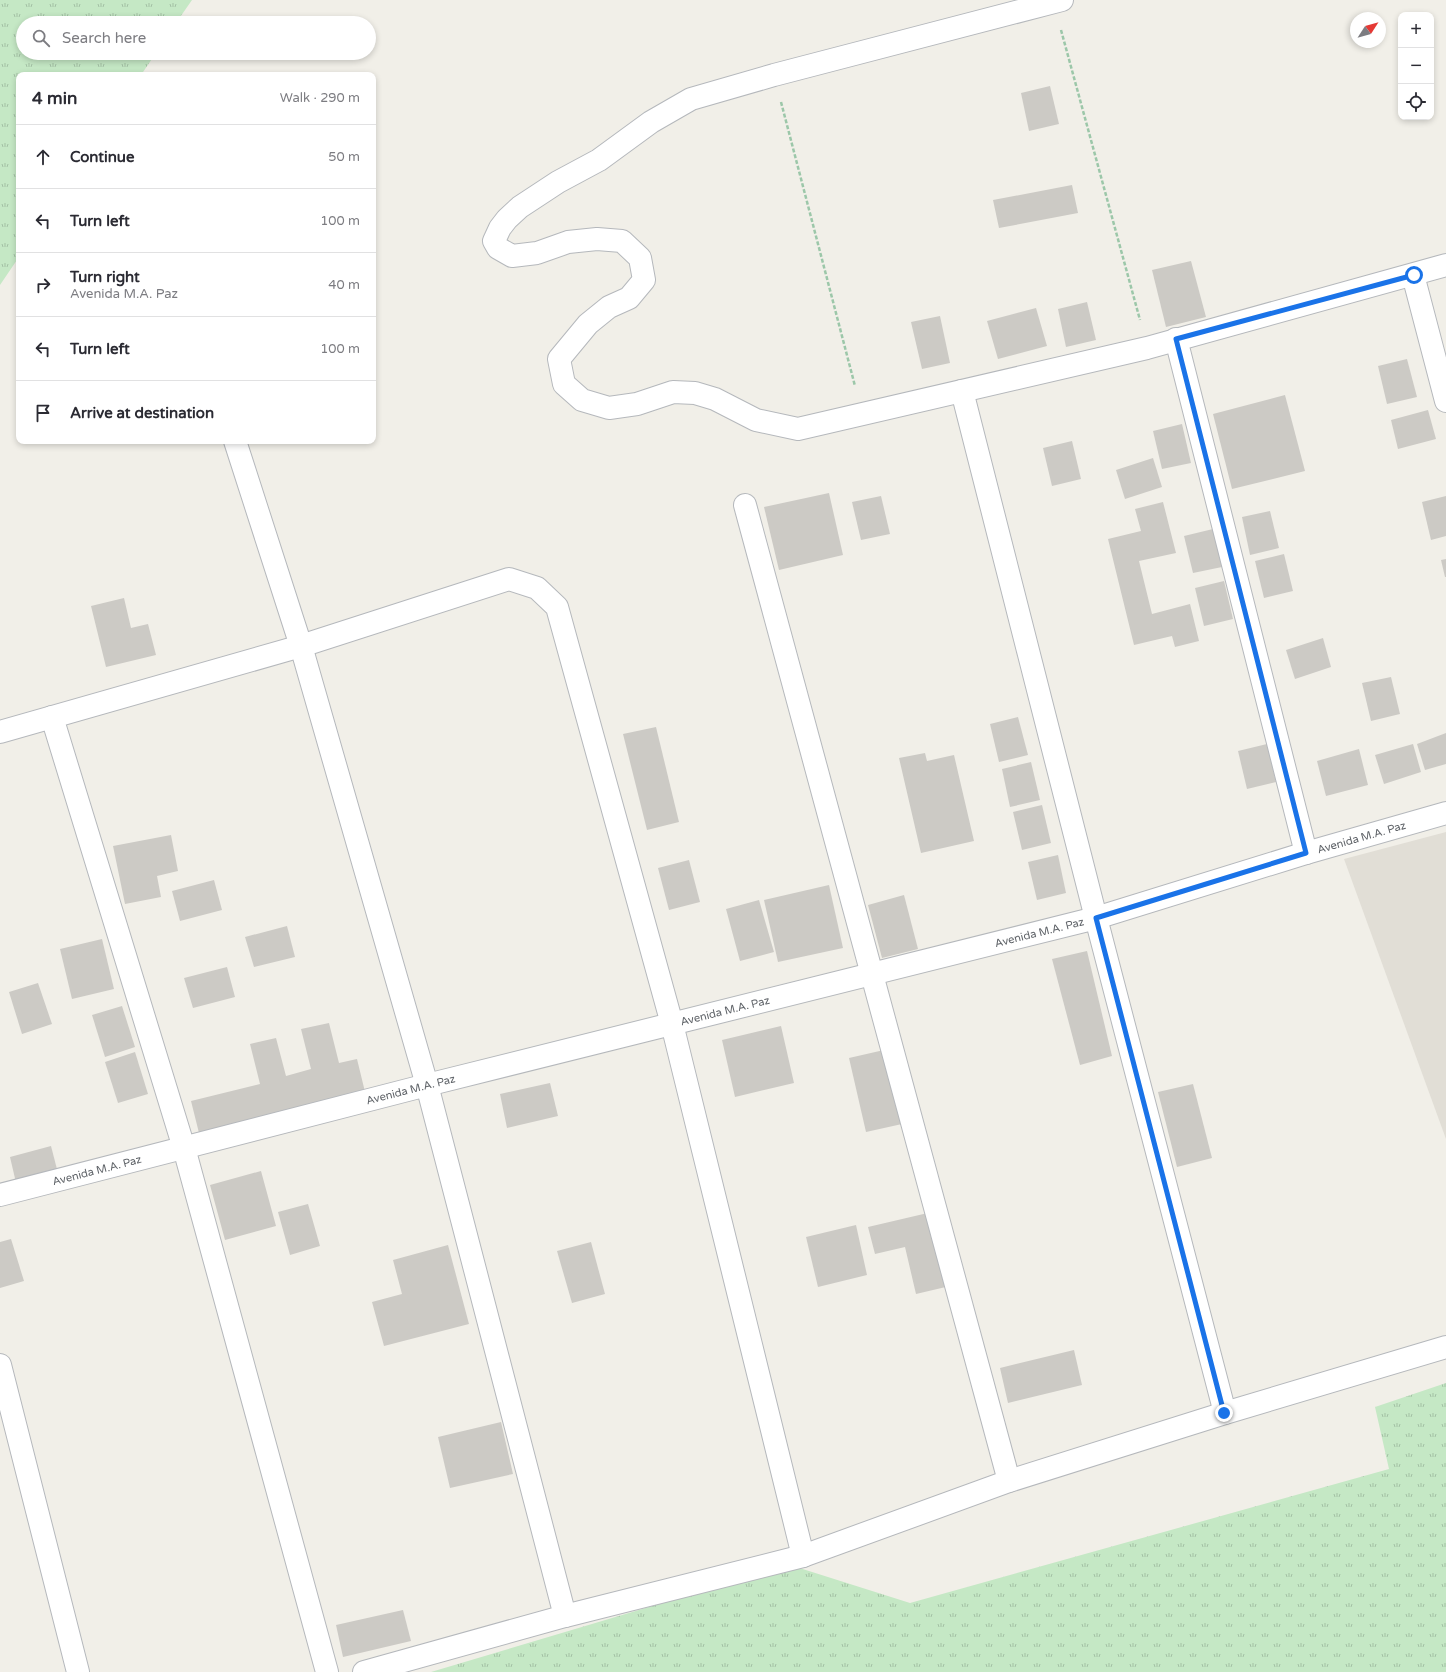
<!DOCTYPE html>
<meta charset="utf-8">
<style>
:root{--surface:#fff;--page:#f7f7f7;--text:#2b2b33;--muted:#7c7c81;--line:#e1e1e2}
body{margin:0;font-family:"Varela Round",sans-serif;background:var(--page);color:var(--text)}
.controls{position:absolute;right:12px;top:12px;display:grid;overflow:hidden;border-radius:8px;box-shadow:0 2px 6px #0003}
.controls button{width:36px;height:36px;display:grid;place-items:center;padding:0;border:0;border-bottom:1px solid var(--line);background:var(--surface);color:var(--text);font:20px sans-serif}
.compass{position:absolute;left:1350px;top:12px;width:36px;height:36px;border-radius:50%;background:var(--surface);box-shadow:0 2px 6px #0003;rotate:54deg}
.stop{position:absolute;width:12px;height:12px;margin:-9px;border:3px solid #1a73e8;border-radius:50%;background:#fff}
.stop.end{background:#1a73e8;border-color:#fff;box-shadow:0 1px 4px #0008}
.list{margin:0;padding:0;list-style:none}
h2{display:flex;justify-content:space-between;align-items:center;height:52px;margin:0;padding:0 16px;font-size:17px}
h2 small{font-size:13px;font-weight:400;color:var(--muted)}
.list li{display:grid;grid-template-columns:26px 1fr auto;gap:12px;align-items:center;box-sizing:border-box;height:64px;padding:0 16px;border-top:1px solid var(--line)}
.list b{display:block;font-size:15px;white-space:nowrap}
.list p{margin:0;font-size:13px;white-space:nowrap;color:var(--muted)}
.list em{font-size:13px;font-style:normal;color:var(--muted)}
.icon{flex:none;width:22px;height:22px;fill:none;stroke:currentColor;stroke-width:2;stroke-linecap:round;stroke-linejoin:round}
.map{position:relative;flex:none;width:1446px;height:1672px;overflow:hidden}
.search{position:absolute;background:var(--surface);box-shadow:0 2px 6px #0003;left:16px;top:16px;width:360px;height:44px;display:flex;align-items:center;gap:10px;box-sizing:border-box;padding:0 14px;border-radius:22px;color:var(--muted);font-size:15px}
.panel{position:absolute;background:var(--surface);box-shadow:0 2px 6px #0003;left:16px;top:72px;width:360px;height:372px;border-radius:8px}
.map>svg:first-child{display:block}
.education{fill:#e1ded6}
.grass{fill:url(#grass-tufts)}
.building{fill:#cccac5}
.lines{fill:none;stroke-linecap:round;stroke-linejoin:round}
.street-casing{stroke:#b5b8bc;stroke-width:24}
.path{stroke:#9cc7a9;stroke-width:2.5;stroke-dasharray:4 2;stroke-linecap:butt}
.street{stroke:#fff;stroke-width:22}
.route{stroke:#1a73e8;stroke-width:5}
.labels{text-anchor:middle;stroke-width:3;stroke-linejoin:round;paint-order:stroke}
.street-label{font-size:11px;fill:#5f6368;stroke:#fff}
</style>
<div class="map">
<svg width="1446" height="1672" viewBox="0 0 1446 1672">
<defs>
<pattern id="grass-tufts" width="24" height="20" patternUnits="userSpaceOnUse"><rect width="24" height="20" fill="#c5e8c5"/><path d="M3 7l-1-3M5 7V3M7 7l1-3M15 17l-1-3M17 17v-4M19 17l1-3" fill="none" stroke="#a3c0a4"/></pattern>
</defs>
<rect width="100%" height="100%" fill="#f1efe8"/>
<!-- education -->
<path class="education" d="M1446 832V1139L1344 859Z"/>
<!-- grass -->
<g class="grass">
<path d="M0 0H192L176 23H23V53H156L141 75H19V257L0 285Z"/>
<path d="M1446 1383V1672H431L790 1565 910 1603 1389 1469 1375 1407Z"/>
</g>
<!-- building -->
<g class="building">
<path d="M1050 86 1059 124 1029 131 1021 93Z"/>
<path d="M1072 185 1078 213 999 228 993 200Z"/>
<path d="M1191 261 1206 317 1166 327 1152 270Z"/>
<path d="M1087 302 1096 340 1066 347 1058 309Z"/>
<path d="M1036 308 1047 346 998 359 987 321Z"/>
<path d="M940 316 950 363 922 369 911 322Z"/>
<path d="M1407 359 1417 397 1387 404 1378 366Z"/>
<path d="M1285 395 1305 471 1232 489 1213 414Z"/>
<path d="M1428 410 1436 439 1398 449 1391 420Z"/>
<path d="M1182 424 1191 463 1162 469 1153 431Z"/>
<path d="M1072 441 1081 479 1052 486 1043 448Z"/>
<path d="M1153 458 1162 487 1125 499 1116 470Z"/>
<path d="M829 493 843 555 779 570 764 507Z"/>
<path d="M881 496 890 534 861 540 852 502Z"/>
<path d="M1446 496V536L1431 540 1422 502Z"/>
<path d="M1163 502 1176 553 1139 561 1152 614 1190 604 1199 641 1175 647 1172 636 1134 645 1108 539 1141 531 1135 509Z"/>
<path d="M1270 511 1279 548 1250 555 1242 517Z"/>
<path d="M1213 529 1222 567 1193 573 1184 536Z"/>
<path d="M1284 554 1293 591 1264 598 1255 561Z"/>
<path d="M1446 559V577H1445L1441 560Z"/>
<path d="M1224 581 1233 619 1204 626 1195 588Z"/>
<path d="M124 598 131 628 148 624 156 655 106 667 91 606Z"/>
<path d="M1323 638 1331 667 1295 679 1286 650Z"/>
<path d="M1391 677 1400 714 1371 721 1362 683Z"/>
<path d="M1018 717 1028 755 999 762 990 724Z"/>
<path d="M656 727 679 822 647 830 623 734Z"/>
<path d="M1446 733V764L1425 770 1417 744Z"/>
<path d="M1267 744 1276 782 1247 789 1238 751Z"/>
<path d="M1413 744 1421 772 1384 784 1375 755Z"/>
<path d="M1359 749 1368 785 1326 796 1317 761Z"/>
<path d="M925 753 927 761 954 755 974 841 921 853 899 758Z"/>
<path d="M1031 762 1040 800 1010 807 1002 769Z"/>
<path d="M1042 805 1051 843 1022 850 1013 812Z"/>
<path d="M171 835 178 871 157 876 161 897 125 904 113 846Z"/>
<path d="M1058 855 1066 893 1037 900 1028 862Z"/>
<path d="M689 860 700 902 669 910 658 868Z"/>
<path d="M214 880 222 910 180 921 172 891Z"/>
<path d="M829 885 843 948 778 962 764 900Z"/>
<path d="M904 895 918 949 882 958 868 905Z"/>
<path d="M759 900 774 952 740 961 726 909Z"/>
<path d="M287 926 295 957 254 967 245 937Z"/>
<path d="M102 939 114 989 72 999 60 949Z"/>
<path d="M1087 951 1112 1056 1080 1065 1052 959Z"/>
<path d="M227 967 235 997 193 1008 184 978Z"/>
<path d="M38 983 52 1024 22 1034 9 992Z"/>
<path d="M122 1006 135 1047 105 1057 92 1015Z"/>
<path d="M329 1023 339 1063 357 1059 366 1096 200 1137 191 1101 260 1084 250 1044 276 1038 286 1076 311 1069 301 1029Z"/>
<path d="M781 1026 794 1083 735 1097 722 1040Z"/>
<path d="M884 1050 902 1124 866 1132 849 1058Z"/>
<path d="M135 1052 148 1094 118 1103 105 1062Z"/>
<path d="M550 1083 558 1116 507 1128 500 1094Z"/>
<path d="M1193 1084 1212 1158 1177 1167 1158 1092Z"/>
<path d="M51 1146 59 1177 17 1187 10 1157Z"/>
<path d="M261 1171 276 1226 225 1240 210 1185Z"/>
<path d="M308 1204 320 1246 290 1255 278 1212Z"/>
<path d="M932 1212 950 1286 916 1294 905 1247 875 1254 868 1227Z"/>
<path d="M856 1225 867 1275 818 1287 806 1237Z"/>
<path d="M11 1239 24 1281 0 1288V1242Z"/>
<path d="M591 1242 605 1294 572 1303 557 1251Z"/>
<path d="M448 1245 469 1324 384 1346 372 1302 402 1294 393 1260Z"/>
<path d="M1074 1350 1082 1385 1008 1403 1000 1368Z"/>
<path d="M501 1422 513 1474 450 1488 438 1437Z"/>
<path d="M403 1610 411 1641 343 1657 336 1625Z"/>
</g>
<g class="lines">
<!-- street casing -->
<g class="street-casing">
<g id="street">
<path d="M1062 0 774 75 691 99 651 122 599 160 558 182 520 207 507 219 500 228 494 241 498 248 512 256 537 253 568 242 597 239 622 241 640 258 644 280 629 298 609 307 588 324 559 359 564 384 582 400 609 408 637 404 673 392 695 393 715 399 756 420 798 429 1147 348 1446 265"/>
<path d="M1413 275 1446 401"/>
<path d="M1176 339 1306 853"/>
<path d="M962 391 1096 918 1225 1413"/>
<path d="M235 441 301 646 427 1085 565 1616"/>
<path d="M745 505 1009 1481"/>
<path d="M52 717 184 1148 327 1672"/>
<path d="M0 732 301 646 509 579 537 588 557 607 672 1024 803 1556"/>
<path id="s1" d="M0 1195 427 1085 1096 918 1306 853 1446 813"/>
<path d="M0 1365 78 1672"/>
<path d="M364 1672 565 1616 803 1556 1009 1481 1225 1413 1446 1347"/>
</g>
</g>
<!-- path -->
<g class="path">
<path d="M1061 30 1140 320"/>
<path d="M781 102 855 386"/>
</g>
<!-- street -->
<use href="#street" class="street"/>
</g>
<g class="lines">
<!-- route -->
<path class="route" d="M1224 1413 1096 918 1306 853 1176 339 1414 275"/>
</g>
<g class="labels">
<!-- street labels -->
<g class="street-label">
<text dy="4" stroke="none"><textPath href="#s1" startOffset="1408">Avenida M.A. Paz</textPath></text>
<text dy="4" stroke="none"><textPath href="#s1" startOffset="1072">Avenida M.A. Paz</textPath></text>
<text dy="4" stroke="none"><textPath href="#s1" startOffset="748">Avenida M.A. Paz</textPath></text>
<text dy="4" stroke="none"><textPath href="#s1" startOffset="424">Avenida M.A. Paz</textPath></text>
<text dy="4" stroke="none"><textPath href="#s1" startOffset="100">Avenida M.A. Paz</textPath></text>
</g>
</g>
</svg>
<div class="controls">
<button>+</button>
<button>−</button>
<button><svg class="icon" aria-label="locate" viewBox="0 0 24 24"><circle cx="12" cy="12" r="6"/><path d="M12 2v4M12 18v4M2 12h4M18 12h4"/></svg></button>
</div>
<svg class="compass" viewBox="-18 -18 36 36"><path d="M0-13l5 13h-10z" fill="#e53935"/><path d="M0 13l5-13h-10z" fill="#7c7c81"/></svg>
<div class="stop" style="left:1414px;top:275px"></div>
<div class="stop end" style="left:1224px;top:1413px"></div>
<div class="search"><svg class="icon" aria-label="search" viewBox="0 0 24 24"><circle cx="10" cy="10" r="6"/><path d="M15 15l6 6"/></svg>Search here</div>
<section class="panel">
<h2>4 min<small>Walk · 290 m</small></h2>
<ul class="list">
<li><svg class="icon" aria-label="ahead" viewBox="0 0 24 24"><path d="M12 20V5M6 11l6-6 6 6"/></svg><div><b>Continue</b></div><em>50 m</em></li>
<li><svg class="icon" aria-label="left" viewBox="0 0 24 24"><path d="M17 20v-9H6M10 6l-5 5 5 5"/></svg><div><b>Turn left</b></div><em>100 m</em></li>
<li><svg class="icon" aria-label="right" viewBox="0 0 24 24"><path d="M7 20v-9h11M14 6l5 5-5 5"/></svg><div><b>Turn right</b><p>Avenida M.A. Paz</p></div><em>40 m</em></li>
<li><svg class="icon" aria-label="left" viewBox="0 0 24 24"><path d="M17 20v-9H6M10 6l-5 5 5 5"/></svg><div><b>Turn left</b></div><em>100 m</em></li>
<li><svg class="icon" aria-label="arrive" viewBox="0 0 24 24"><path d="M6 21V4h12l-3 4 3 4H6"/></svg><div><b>Arrive at destination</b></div></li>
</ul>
</section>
</div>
